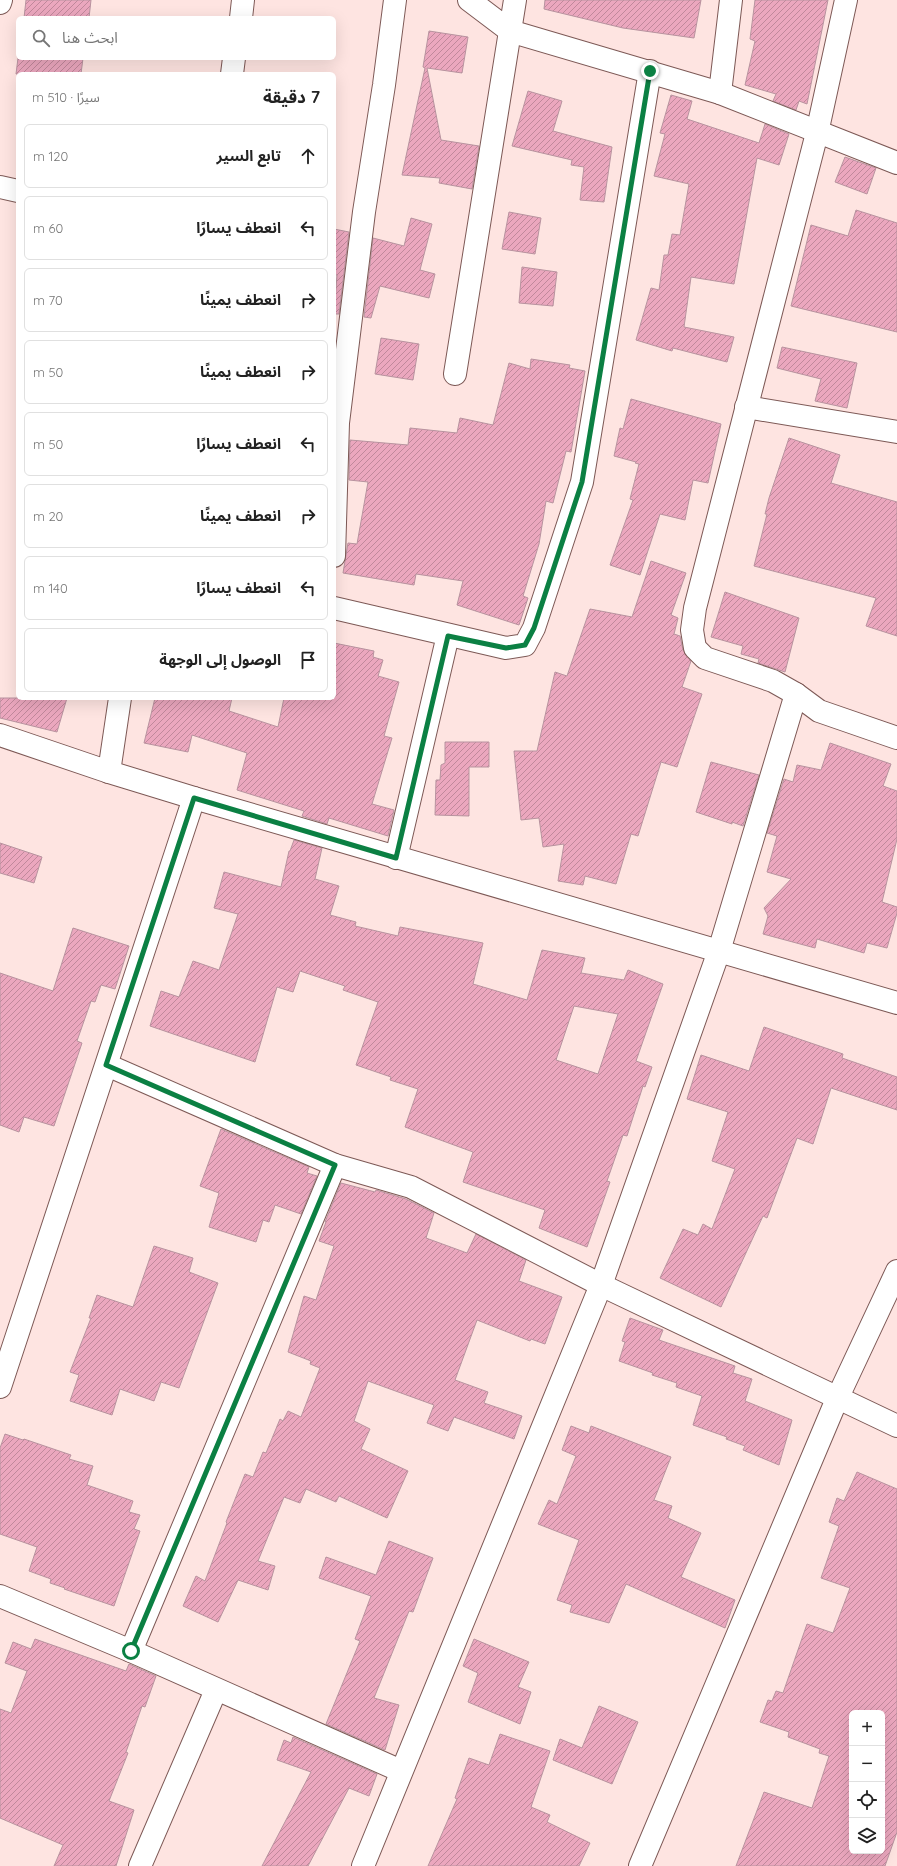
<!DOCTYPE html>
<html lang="ar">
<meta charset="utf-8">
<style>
:root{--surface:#fff;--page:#f2f2f2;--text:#222;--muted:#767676;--line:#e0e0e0}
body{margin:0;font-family:Quicksand,"Noto Sans Arabic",sans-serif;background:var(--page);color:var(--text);direction:rtl}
.controls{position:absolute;right:12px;bottom:12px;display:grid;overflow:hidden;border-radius:6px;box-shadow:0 4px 16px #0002}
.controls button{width:36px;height:36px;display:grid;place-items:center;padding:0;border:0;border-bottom:1px solid var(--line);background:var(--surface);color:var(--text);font:20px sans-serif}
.stop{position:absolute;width:12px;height:12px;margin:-9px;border:3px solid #0b8043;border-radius:50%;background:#fff}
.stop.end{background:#0b8043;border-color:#fff;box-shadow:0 1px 4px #0008}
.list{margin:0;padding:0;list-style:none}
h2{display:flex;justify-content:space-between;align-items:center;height:52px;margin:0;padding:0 16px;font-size:17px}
h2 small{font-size:13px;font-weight:400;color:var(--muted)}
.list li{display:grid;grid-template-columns:26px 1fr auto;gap:12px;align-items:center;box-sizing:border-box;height:64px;margin:0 8px 8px;padding:0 8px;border:1px solid var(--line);border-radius:6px}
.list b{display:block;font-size:15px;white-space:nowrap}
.list em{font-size:13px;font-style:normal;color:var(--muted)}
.icon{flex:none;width:22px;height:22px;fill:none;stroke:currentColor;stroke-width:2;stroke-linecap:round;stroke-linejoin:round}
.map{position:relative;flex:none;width:897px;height:1866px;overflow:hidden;direction:ltr}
.search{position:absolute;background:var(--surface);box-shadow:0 4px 16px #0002;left:16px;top:16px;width:320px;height:44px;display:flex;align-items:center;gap:10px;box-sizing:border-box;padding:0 14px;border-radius:6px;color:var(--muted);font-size:15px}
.panel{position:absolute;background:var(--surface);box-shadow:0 4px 16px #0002;left:16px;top:72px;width:320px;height:628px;border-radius:6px;direction:rtl}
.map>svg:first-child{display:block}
.building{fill:url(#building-hatch);stroke:#b8939f;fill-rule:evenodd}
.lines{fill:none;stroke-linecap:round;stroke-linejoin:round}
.minor-casing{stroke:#7d5956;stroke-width:24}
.minor{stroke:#fff;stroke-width:22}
.route{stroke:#0b8043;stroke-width:5}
</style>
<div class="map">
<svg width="897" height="1866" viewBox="0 0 897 1866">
<defs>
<pattern id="building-hatch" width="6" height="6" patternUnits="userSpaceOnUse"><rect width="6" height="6" fill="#eba7be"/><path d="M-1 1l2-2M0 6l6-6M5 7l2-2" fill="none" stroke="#c0889b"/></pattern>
</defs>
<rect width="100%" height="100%" fill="#fee4e1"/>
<!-- building -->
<g class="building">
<path d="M26 0H91L89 18H24Z"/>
<path d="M545 0H701L694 38 623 28 544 9Z"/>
<path d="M755 0H828L807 104 799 101 796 110 773 101 776 94 745 85 755 41 750 39Z"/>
<path d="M429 31 468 37 462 73 427 68 441 140 479 146 472 189 439 183 440 178 402 175 425 68 423 67Z"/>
<path d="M18 58H83L81 74H16Z"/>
<path d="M528 91 562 101 553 131 612 147 604 202 580 200 584 167 571 165 572 160 512 146Z"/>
<path d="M671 95 692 101 687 119 759 143 765 124 789 134 779 165 757 158 734 284 691 277 684 327 734 337 727 362 673 348 672 351 636 340 651 288 659 290 664 255H668L672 234 680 235 689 184 654 176 665 134 660 133Z"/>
<path d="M845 157 876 168 867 194 835 182Z"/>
<path d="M856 210 897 223V332L791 306 811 225 848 236Z"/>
<path d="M509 212 541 218 535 254 502 249Z"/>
<path d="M411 218 432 224 420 270 435 274 429 298 380 286 371 318 364 317 373 238 404 246Z"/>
<path d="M334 229 349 232 339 314H334L337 275H334Z"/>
<path d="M522 267 557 272 553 306 519 303Z"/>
<path d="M381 338 419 344 413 380 375 374Z"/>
<path d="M782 347 857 363 847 408 815 401 821 379 777 368Z"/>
<path d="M531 359 570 365 569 368 585 371 571 452 566 451 553 503 546 501 539 544 523 596 528 598 519 625 457 605 463 581 416 574 414 585 343 573 348 543 357 544 368 482 349 480 350 440 408 445 410 428 457 433 460 418 493 425 509 363 530 369Z"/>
<path d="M631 399 721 424 708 483 693 480 685 520 660 514 640 575 610 565 633 500 630 499 639 464 635 463 636 462 614 456 620 428 623 429Z"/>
<path d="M789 438 840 455 831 483 897 502V636L866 626 876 598 754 566 767 514H765L769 498Z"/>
<path d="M651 561 686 573 671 615 678 618 674 634 680 636 683 650 691 661 682 687 702 694 677 767 661 762 638 836 631 834 616 884 585 876 583 885 558 881 564 844 543 847 539 818 521 820 514 751H537L555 672 567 676 590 609 632 617Z"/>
<path d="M725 592 799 618 785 672 758 663 759 659 741 654 743 646 711 637Z"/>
<path d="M334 643 374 651 373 657 383 660 378 676 399 682 384 736 392 738 372 804 394 810 388 836 329 818 327 824 302 816 304 811 237 790 247 753 192 735 188 752 144 743 155 698H232L229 711 278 727 284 698H334Z"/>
<path d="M0 698H67L57 732 0 718Z"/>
<path d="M445 742H489V767H469V816L435 815 436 780H440L441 765 445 763Z"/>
<path d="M830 743 891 764 883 786 897 791V839L882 902 897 907V913L887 948 867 943 864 953 817 939 815 948 763 934 768 916 764 908 791 879 767 872 777 836 767 833 783 782 784 779 793 782 797 765 821 770Z"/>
<path d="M711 762 759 775 743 826 732 822V824L696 812Z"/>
<path d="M294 840 322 848 315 879 339 886 330 915 356 922 355 926 398 936 400 927 483 943 473 984 527 1000 542 950 585 958 581 973 624 980 628 970 663 984 636 1061 652 1067 645 1087 643 1086 627 1136 623 1135 607 1181 610 1182 587 1247 539 1228 545 1210 463 1182 473 1152 405 1127 418 1089 390 1080 391 1077 356 1065 378 1002 343 990 345 986 300 971 293 992 277 987 255 1062 150 1026 161 991 179 997 193 961 219 970 238 914 214 908 224 872 281 887 289 851H290ZM574 1006 618 1014 598 1074 556 1060Z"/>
<path d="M0 843 42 857 34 883 0 873Z"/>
<path d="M73 928 129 946 115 989 101 985 95 1002 91 1001 77 1041 82 1043 54 1126 24 1117 19 1132 0 1125V973L53 991Z"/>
<path d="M764 1027 843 1054 842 1058 897 1077V1110L831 1088 813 1144 797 1138 767 1218 763 1216 721 1307 660 1278 683 1229 698 1235 703 1224 712 1229 735 1169 712 1161 728 1112 687 1099 701 1055 749 1071Z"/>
<path d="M221 1129 309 1167 307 1173 317 1176 301 1214 275 1205 269 1222 263 1220 256 1242 209 1227 219 1193 200 1186Z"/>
<path d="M341 1183 375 1192 376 1190 406 1199 434 1213 426 1238 467 1253 476 1234 526 1260 519 1281 562 1297 545 1344 531 1339 530 1341 477 1320 455 1380 488 1392 484 1403 522 1416 514 1439 454 1417 448 1431 427 1423 434 1405 368 1381 354 1421 370 1429 361 1449 408 1471 387 1518 339 1496 336 1502 306 1489 300 1503 284 1497 258 1561 275 1566 268 1590 238 1580 218 1622 183 1606 196 1576 205 1581 227 1523 226 1522 245 1474 253 1477 263 1452 266 1453 280 1419 283 1421 288 1411 301 1417 320 1368 310 1364 311 1361 288 1352 304 1296 316 1300 334 1246 319 1241 326 1222H325Z"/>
<path d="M154 1246 193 1258 189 1272 218 1283 179 1388 161 1382 154 1401 120 1389 112 1415 70 1401 79 1375 70 1372 91 1318H89L97 1295 133 1307Z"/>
<path d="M630 1318 663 1330 659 1340 735 1366 733 1373 752 1379 745 1401 792 1420 779 1465 743 1450 745 1446 726 1439 727 1437 693 1425 702 1396 676 1387 677 1383 652 1375 653 1373 619 1361 625 1342 622 1341Z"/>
<path d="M571 1426 589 1433 591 1426 671 1457 654 1500 672 1506 668 1518 701 1533 681 1577 735 1600 725 1628 626 1584 609 1623 570 1612 572 1605 557 1600 579 1540 538 1524 549 1500 557 1504 576 1456 562 1450Z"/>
<path d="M5 1434 23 1440 24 1439 71 1455 69 1459 93 1466 87 1485 133 1501 129 1512 140 1515 134 1529 140 1531 114 1606 64 1589 65 1588 50 1583 51 1579 29 1571 37 1547 0 1534V1448Z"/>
<path d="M857 1472 897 1489V1832L885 1866H736L764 1792 812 1808 829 1756 819 1753 820 1749 788 1737 789 1732 760 1722 768 1700 772 1701 776 1691 783 1693 807 1624 833 1633 850 1588 821 1578 839 1526 829 1522 837 1498 844 1501ZM852 1713H882V1851H852Z"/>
<path d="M389 1541 433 1558 413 1612 409 1611 374 1698 399 1705 385 1750 326 1724 360 1641 355 1639 371 1596 319 1578 326 1557 376 1575Z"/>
<path d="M35 1639 126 1671 129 1664 156 1676 145 1707 142 1706 126 1752 128 1753 109 1801 134 1810 116 1866H54L63 1845 0 1818V1709L11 1713 27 1671 5 1663 13 1642 31 1649Z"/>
<path d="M474 1639 529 1662 518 1687 531 1692 520 1724 468 1702 478 1673 463 1666Z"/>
<path d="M599 1706 638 1722 612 1784 553 1760 560 1739 582 1748Z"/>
<path d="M500 1734 550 1751 531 1807 550 1815 547 1822 590 1843 579 1866H428L457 1799 455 1798 469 1758 489 1765Z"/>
<path d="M293 1737 377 1774 369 1796 349 1788 308 1866H262L311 1772 277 1760 284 1740 291 1743Z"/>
</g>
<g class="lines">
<!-- minor casing -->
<g class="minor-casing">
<g id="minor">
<path d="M469 0 510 31 720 93 897 163"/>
<path d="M0 3 1 0"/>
<path d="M241 18 243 0"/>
<path d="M232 74 234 58"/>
<path d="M720 93 731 0"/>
<path d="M0 187 18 191"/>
<path d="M455 374 515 0"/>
<path d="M746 407 897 432"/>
<path d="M334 556 338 423 364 212 384 85 395 0"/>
<path d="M334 608 506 648 525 645 534 628 582 482 650 71"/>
<path d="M796 694 773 681 705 658 695 648 692 630 695 608 817 133 846 0"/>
<path d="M0 735 109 772 194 798"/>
<path d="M109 772 120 698"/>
<path d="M396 858 448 635"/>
<path d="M107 1065 335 1165 411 1187 601 1285 897 1426"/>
<path d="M0 1387 194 798 897 1003"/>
<path d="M0 1596 131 1651 401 1771"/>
<path d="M131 1651 335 1165"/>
<path d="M140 1866 216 1690"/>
<path d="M363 1866 601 1285 719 951 796 694 819 711 897 738"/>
<path d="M640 1866 837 1399 897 1271"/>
</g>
</g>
<!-- minor -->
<use href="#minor" class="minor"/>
</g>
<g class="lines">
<!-- route -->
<path class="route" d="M131 1651 335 1165 106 1065 194 798 396 858 448 636 506 648 525 645 534 628 582 482 650 71"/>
</g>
</svg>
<div class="controls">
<button>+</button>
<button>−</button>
<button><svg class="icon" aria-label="locate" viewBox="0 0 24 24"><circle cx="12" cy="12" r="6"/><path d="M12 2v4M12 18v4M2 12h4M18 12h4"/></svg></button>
<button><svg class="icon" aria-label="layers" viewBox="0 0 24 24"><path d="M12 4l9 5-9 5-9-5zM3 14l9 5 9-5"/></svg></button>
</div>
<div class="stop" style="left:131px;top:1651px"></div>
<div class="stop end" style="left:650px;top:71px"></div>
<div class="search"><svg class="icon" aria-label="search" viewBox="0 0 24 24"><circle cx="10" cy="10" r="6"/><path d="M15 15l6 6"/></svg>ابحث هنا</div>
<section class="panel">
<h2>7 دقيقة<small>سيرًا · 510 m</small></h2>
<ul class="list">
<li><svg class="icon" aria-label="ahead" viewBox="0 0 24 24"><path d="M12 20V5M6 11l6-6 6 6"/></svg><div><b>تابع السير</b></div><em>120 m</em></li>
<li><svg class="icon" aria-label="left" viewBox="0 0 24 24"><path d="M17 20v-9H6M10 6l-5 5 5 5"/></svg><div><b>انعطف يسارًا</b></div><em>60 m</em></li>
<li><svg class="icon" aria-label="right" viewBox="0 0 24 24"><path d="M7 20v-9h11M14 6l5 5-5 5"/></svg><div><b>انعطف يمينًا</b></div><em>70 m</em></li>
<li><svg class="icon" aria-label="right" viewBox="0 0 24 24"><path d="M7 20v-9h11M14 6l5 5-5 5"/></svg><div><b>انعطف يمينًا</b></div><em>50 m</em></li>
<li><svg class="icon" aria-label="left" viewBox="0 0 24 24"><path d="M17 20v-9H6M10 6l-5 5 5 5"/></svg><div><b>انعطف يسارًا</b></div><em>50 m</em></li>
<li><svg class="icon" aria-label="right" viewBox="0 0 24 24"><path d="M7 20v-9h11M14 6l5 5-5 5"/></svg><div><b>انعطف يمينًا</b></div><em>20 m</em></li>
<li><svg class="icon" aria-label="left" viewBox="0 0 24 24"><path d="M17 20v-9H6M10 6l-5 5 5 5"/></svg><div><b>انعطف يسارًا</b></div><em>140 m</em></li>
<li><svg class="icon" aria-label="arrive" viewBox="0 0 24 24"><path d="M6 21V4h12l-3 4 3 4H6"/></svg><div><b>الوصول إلى الوجهة</b></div></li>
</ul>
</section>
</div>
